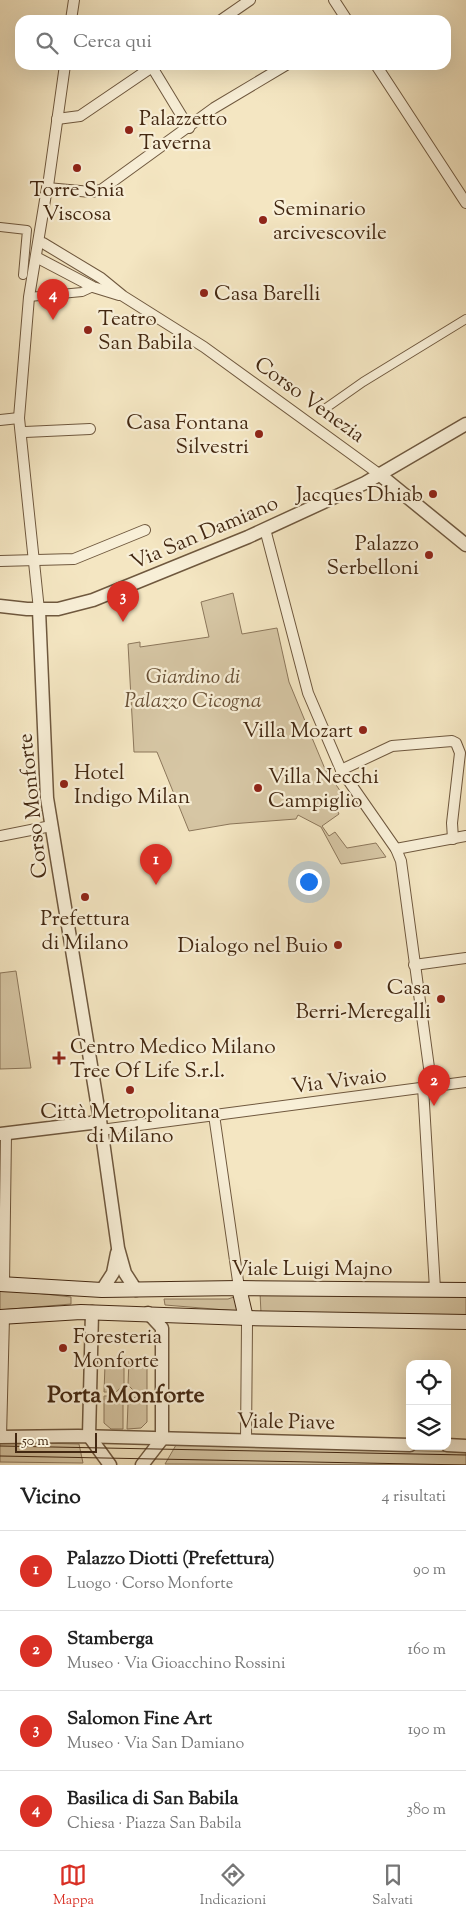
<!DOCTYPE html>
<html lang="it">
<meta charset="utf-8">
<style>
:root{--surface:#fff;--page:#f2f2f2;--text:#222;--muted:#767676;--line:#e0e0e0;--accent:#d93025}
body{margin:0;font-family:"Sorts Mill Goudy",serif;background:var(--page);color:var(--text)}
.controls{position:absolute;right:15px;bottom:15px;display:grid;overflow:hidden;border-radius:10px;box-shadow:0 5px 20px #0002}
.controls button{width:45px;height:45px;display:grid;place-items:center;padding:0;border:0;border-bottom:1px solid var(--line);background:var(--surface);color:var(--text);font:25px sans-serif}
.scale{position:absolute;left:15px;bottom:12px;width:82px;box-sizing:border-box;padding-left:5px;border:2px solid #432812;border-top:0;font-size:14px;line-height:18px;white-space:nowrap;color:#432812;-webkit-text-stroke:4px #f8efd7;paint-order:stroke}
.you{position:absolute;left:308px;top:881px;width:18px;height:18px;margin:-12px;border:4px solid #fff;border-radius:50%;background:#1a73e8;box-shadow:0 0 0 8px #1a73e833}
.badge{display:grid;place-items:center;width:32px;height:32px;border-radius:50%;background:var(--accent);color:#fff;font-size:16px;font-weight:700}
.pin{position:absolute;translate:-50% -41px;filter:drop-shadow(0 1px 2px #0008)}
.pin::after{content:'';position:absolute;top:26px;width:18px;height:15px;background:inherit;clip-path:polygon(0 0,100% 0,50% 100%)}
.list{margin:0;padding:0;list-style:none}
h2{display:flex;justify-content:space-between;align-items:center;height:65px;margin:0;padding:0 20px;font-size:21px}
h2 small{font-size:16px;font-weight:400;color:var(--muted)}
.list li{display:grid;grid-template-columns:32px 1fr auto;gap:15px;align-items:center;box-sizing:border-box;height:80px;padding:0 20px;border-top:1px solid var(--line)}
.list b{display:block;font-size:19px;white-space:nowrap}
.list p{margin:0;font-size:16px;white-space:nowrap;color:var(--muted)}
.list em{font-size:16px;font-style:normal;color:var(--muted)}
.icon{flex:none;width:28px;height:28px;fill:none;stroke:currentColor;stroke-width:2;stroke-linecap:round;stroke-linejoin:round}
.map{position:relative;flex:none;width:466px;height:1465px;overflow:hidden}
.search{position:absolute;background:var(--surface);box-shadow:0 5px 20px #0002;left:15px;right:15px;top:15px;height:55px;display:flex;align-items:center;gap:12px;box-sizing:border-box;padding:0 18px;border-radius:15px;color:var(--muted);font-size:19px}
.sheet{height:385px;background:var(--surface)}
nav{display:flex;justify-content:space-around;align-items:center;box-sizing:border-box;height:70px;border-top:1px solid var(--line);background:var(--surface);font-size:14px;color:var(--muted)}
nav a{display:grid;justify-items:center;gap:2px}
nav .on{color:var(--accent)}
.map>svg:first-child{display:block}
.green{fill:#d6c6a4;stroke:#8c775b}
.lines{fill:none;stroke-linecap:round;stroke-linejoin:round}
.pedestrian-casing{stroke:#6f583e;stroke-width:10}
.minor-casing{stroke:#6f583e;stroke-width:12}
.tertiary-casing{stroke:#6f583e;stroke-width:15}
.secondary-casing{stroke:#432812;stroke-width:16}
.pedestrian{stroke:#f8efd7;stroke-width:8}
.minor{stroke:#f8efd7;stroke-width:10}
.tertiary{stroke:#f8efd7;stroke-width:12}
.secondary{stroke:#f8efd7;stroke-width:14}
.tram{stroke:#432812;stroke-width:1}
.poi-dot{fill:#8f2418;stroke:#f8efd7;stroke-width:2}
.labels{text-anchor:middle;stroke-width:4.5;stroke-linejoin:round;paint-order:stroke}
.poi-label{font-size:21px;fill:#432812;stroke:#f8efd7;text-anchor:start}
.street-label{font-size:21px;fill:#432812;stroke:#f8efd7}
.park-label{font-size:21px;font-style:italic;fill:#685036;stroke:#f8efd7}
.quarter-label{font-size:24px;font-weight:bold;fill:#432812;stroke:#f8efd7}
</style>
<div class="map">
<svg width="466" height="1465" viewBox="0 0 466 1465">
<rect width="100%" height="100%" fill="#f4e6c2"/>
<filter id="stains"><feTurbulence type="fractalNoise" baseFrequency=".004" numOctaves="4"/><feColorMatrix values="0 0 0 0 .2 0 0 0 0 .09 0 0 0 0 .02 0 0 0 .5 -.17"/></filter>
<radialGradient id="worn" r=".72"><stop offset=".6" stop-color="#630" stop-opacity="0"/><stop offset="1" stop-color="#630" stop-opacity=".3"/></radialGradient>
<!-- green -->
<g class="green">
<path d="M233 593 242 634 277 628 289 682 310 733 325 769 348 802 337 810 339 814 322 826 329 836 335 832 347 848 376 843 386 857 341 864 321 827 298 815 296 819 230 824 189 831 157 752H134L128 644 140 642V647L209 637 201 602Z"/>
<path d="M16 971 31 1068 0 1069V973Z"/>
<path d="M0 1289 71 1297V1304L0 1310Z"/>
<path d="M260 1293 466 1295V1315L261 1313Z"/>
<path d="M234 1297 238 1311 165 1305 164 1299H228Z"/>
<path d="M110 1360H124V1385L116 1392H104L105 1365Z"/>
<path d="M129 1360H143L147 1364V1392H135L128 1385Z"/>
<path d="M104 1396H116L123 1404V1429H111L104 1423Z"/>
<path d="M135 1397H147V1422L141 1428 127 1429 128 1404Z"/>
<path d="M0 1442 79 1444 83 1463 0 1462Z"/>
<path d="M176 1445 466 1452V1465L165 1464Z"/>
</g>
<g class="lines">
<!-- pedestrian casing -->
<g class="pedestrian-casing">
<g id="pedestrian">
<path d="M0 227 27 230 23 275"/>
<path d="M29 297 82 292 93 287"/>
<path d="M326 408 363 382 466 319"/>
</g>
</g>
<!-- minor casing -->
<g class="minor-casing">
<g id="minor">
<path d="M334 0 347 20"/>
<path d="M71 20 74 0"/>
<path d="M221 20 250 0"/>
<path d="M376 65 466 203"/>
<path d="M152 67 189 128"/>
<path d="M57 119 80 116 155 65"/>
<path d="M47 188 91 192 101 190 214 108 286 65"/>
<path d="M47 193 65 65"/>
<path d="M43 243 101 278 123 296 204 347 379 474"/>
<path d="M36 257 93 287 119 295"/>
<path d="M0 420 19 418"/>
<path d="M25 432 90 429"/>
<path d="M265 529 308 693 341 770 396 849 401 861 430 1075 423 1087"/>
<path d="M0 561 74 559 145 530"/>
<path d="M39 610 19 418 29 297 47 188"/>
<path d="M341 770 392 746 452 741 456 743 460 753 452 823 453 839"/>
<path d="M0 836 51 826"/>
<path d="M396 849 466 836"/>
<path d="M414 965 466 958"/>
<path d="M423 1087 435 1289"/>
<path d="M214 1115 239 1288"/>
<path d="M101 1130 466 1082"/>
<path d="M4 1284 6 1134"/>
<path d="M246 1318 247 1324 246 1440"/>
<path d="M1 1437 4 1317"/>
</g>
</g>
<!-- tertiary casing -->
<g class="tertiary-casing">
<g id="tertiary">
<path d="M379 474 466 545"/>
<path d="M0 606 27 609H58L93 600 248 537 365 483 466 424"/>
<path d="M39 610 47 798 100 1120 118 1248 125 1273 136 1290"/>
<path d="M0 1134 91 1123 100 1120"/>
<path d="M102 1290 113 1273 117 1253"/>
<path d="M92 1312 89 1436 110 1465"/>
<path d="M0 1437 78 1436 410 1445"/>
<path d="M447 1445 466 1446"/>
<path d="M142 1465 162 1439V1328L148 1313"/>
</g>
</g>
<!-- secondary casing -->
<g class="secondary-casing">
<g id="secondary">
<path d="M0 1284 102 1290 239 1288 466 1290"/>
<path d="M239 1288 246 1318"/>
<path d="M0 1317 81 1312 246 1318 466 1322"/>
</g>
</g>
<!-- pedestrian -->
<use href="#pedestrian" class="pedestrian"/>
<!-- minor -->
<use href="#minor" class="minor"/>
<!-- tertiary -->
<use href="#tertiary" class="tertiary"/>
<!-- secondary -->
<use href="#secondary" class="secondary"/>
<!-- tram -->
<g class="tram">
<path d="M0 1446 466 1455"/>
<path d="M0 1456 466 1465"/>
</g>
</g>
<!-- markers -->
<g class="poi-dot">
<circle cx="129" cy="130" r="5"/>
<circle cx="77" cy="168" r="5"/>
<circle cx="263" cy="220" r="5"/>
<circle cx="204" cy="293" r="5"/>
<circle cx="88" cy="330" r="5"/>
<circle cx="259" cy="434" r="5"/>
<circle cx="433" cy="494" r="5"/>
<circle cx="429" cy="555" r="5"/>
<circle cx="363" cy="730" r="5"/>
<circle cx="64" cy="784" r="5"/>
<circle cx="258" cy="788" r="5"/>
<circle cx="85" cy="897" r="5"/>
<circle cx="338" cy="945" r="5"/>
<circle cx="441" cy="999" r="5"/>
<path d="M56.5 1050.5h5v5h5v5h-5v5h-5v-5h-5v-5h5z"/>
<circle cx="130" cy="1090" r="5"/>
<circle cx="63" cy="1348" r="5"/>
</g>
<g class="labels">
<!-- poi labels -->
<g class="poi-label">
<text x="139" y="125">Palazzetto<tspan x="139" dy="24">Taverna</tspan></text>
<text x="77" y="196" text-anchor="middle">Torre Snia<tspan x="77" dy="24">Viscosa</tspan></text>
<text x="273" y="215">Seminario<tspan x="273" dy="24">arcivescovile</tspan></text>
<text x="214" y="300">Casa Barelli</text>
<text x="98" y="325">Teatro<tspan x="98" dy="24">San Babila</tspan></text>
<text x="249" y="429" text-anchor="end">Casa Fontana<tspan x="249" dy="24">Silvestri</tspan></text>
<text x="423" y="501" text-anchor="end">Jacques Dhiab</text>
<text x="419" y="550" text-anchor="end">Palazzo<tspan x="419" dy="24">Serbelloni</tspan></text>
<text x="353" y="737" text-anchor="end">Villa Mozart</text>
<text x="74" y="779">Hotel<tspan x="74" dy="24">Indigo Milan</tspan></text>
<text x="268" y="783">Villa Necchi<tspan x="268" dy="24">Campiglio</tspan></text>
<text x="85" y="925" text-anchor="middle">Prefettura<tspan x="85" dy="24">di Milano</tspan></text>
<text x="328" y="952" text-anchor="end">Dialogo nel Buio</text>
<text x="431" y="994" text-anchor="end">Casa<tspan x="431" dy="24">Berri-Meregalli</tspan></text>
<text x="70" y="1053">Centro Medico Milano<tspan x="70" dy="24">Tree Of Life S.r.l.</tspan></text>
<text x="130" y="1118" text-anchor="middle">Città Metropolitana<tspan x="130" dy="24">di Milano</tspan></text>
<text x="73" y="1343">Foresteria<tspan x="73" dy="24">Monforte</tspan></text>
</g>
<!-- street labels -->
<g class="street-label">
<text transform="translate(310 399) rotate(36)" y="7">Corso Venezia</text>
<text transform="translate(204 532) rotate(-23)" y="7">Via San Damiano</text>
<text transform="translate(32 806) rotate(-96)" y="7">Corso Monforte</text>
<text transform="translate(339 1080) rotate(-7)" y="7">Via Vivaio</text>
<text x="312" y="1275">Viale Luigi Majno</text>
<text transform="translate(286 1421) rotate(1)" y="7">Viale Piave</text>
</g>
<!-- park labels -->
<g class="park-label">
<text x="193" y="683">Giardino di<tspan x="193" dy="24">Palazzo Cicogna</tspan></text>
</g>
<!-- quarter labels -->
<g class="quarter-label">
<text x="126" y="1402">Porta Monforte</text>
</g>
</g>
<rect width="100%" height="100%" filter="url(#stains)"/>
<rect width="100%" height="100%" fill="url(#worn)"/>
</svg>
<div class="controls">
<button><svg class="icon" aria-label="locate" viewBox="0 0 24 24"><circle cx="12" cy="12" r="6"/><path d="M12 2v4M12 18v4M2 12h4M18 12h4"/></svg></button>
<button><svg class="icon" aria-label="layers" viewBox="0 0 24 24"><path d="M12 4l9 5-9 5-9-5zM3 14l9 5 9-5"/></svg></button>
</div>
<div class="scale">50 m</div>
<div class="you"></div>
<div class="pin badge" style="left:156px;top:885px">1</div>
<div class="pin badge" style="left:434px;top:1106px">2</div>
<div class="pin badge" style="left:123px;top:622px">3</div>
<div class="pin badge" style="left:53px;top:320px">4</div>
<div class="search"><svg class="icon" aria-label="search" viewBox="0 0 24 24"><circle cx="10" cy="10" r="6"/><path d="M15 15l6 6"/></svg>Cerca qui</div>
</div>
<section class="sheet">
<h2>Vicino<small>4 risultati</small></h2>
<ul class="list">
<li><span class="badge">1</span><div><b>Palazzo Diotti (Prefettura)</b><p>Luogo · Corso Monforte</p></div><em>90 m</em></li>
<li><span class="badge">2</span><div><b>Stamberga</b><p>Museo · Via Gioacchino Rossini</p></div><em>160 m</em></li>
<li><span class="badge">3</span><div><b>Salomon Fine Art</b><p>Museo · Via San Damiano</p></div><em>190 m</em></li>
<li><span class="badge">4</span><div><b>Basilica di San Babila</b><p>Chiesa · Piazza San Babila</p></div><em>380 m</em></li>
</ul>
</section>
<nav>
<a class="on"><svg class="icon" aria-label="map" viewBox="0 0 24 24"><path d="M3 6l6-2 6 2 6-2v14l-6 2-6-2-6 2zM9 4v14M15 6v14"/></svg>Mappa</a>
<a><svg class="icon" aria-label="directions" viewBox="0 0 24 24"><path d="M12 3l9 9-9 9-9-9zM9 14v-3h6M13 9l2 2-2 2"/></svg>Indicazioni</a>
<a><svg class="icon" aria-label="saved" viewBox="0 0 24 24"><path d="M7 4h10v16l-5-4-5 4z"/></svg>Salvati</a>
</nav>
